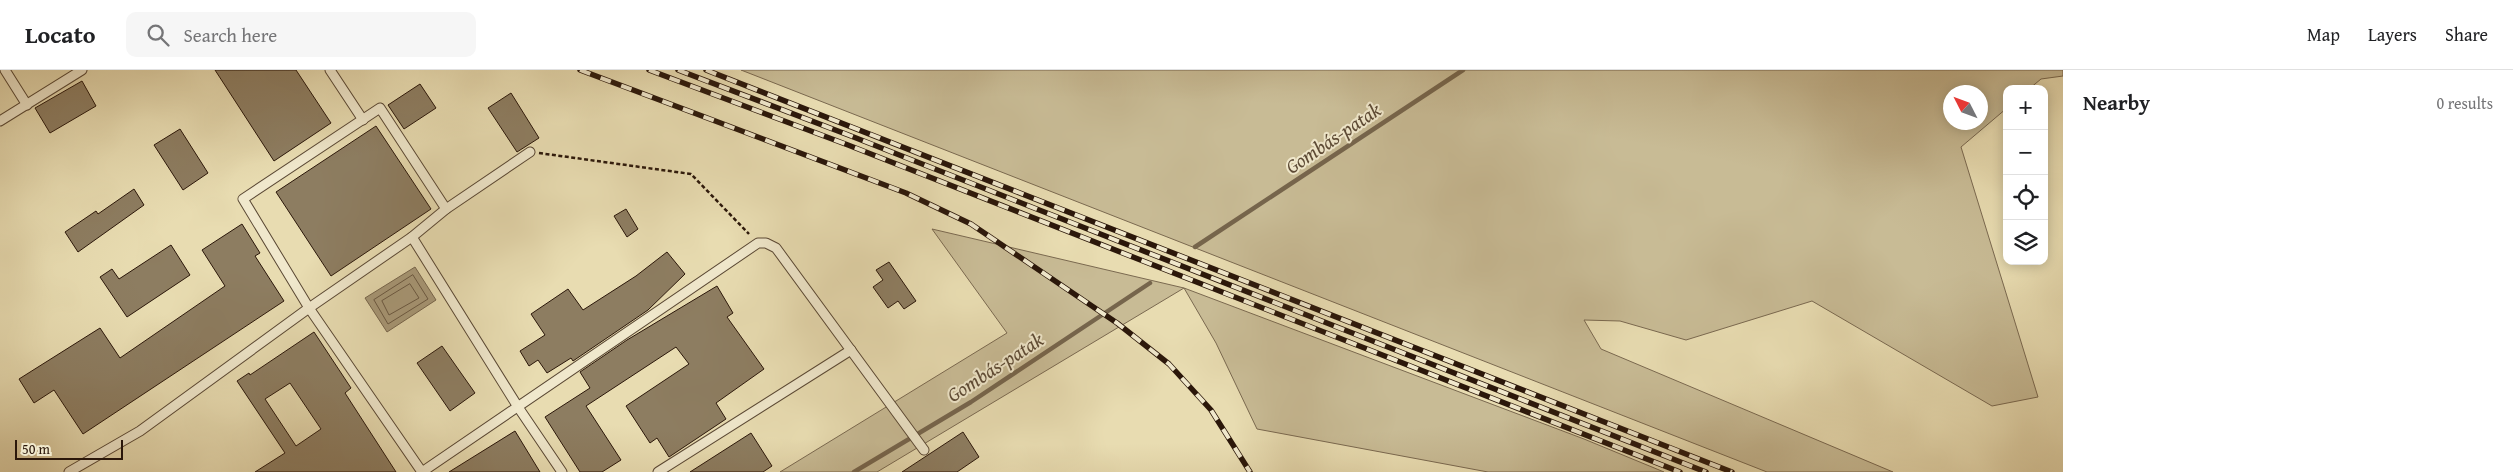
<!DOCTYPE html>
<meta charset="utf-8">
<style>
:root{--surface:#fff;--page:#f6f6f6;--text:#202124;--muted:#757577;--line:#e0e0e0}
body{margin:0;font-family:"Gentium Book Plus",serif;background:var(--page);color:var(--text)}
.controls{position:absolute;right:15px;top:15px;display:grid;overflow:hidden;border-radius:10px;box-shadow:0 2px 12px #0003}
.controls button{width:45px;height:45px;display:grid;place-items:center;padding:0;border:0;border-bottom:1px solid var(--line);background:var(--surface);color:var(--text);font:25px sans-serif}
.compass{position:absolute;left:1943px;top:15px;width:45px;height:45px;border-radius:50%;background:var(--surface);box-shadow:0 2px 12px #0003;rotate:312deg}
.scale{position:absolute;left:15px;bottom:12px;width:108px;box-sizing:border-box;padding-left:5px;border:2px solid #2b170a;border-top:0;font-size:14px;line-height:18px;white-space:nowrap;color:#2b170a;-webkit-text-stroke:4px #f0e8cc;paint-order:stroke}
.list{margin:0;padding:0;list-style:none}
h2{display:flex;justify-content:space-between;align-items:center;height:65px;margin:0;padding:0 20px;font-size:21px}
h2 small{font-size:16px;font-weight:400;color:var(--muted)}
.icon{flex:none;width:28px;height:28px;fill:none;stroke:currentColor;stroke-width:2;stroke-linecap:round;stroke-linejoin:round}
.map{position:relative;flex:none;width:2063px;height:402px;overflow:hidden}
header{display:flex;align-items:center;gap:30px;box-sizing:border-box;height:70px;padding:0 25px;background:var(--surface);border-bottom:1px solid var(--line)}
header strong{font-size:24px}
nav{display:flex;gap:28px;margin-inline-start:auto;font-size:18px}
.search{width:350px;height:45px;background:var(--page);display:flex;align-items:center;gap:12px;box-sizing:border-box;padding:0 18px;border-radius:10px;color:var(--muted);font-size:19px}
main{display:flex}
aside{flex:1;background:var(--surface)}
.map>svg:first-child{display:block}
.green{fill:#c8bb95;stroke:#7a6950;fill-rule:evenodd}
.water{fill:#a89978;stroke:#76654c}
.lines{fill:none;stroke-linecap:round;stroke-linejoin:round}
.shore{stroke:#6a5841;stroke-width:1}
.stream{stroke:#76654c;stroke-width:4.5}
.building{fill:#8d7d61;stroke:#2b170a;fill-rule:evenodd}
.service-casing{stroke:#5a4834;stroke-width:11}
.path{stroke:#2b170a;stroke-width:2.5;stroke-dasharray:4 2.5;stroke-linecap:butt}
.service{stroke:#f0e8cc;stroke-width:9}
.rail-casing{stroke:#2b170a;stroke-width:5.5}
.rail{stroke:#f0e8cc;stroke-width:4;stroke-dasharray:11;stroke-linecap:butt}
.labels{text-anchor:middle;stroke-width:4;stroke-linejoin:round;paint-order:stroke}
.water-label{font-size:20px;font-style:italic;fill:#5d4b36;stroke:#f0e8cc}
</style>
<header>
<strong>Locato</strong>
<div class="search"><svg class="icon" aria-label="search" viewBox="0 0 24 24"><circle cx="10" cy="10" r="6"/><path d="M15 15l6 6"/></svg>Search here</div>
<nav><a>Map</a><a>Layers</a><a>Share</a></nav>
</header>
<main>
<div class="map">
<svg width="2063" height="402" viewBox="0 0 2063 402">
<rect width="100%" height="100%" fill="#e8dcb1"/>
<filter id="stains"><feTurbulence type="fractalNoise" baseFrequency=".004" numOctaves="4"/><feColorMatrix values="0 0 0 0 .2 0 0 0 0 .09 0 0 0 0 .02 0 0 0 .5 -.17"/></filter>
<radialGradient id="worn" r=".72"><stop offset=".6" stop-color="#630" stop-opacity="0"/><stop offset="1" stop-color="#630" stop-opacity=".3"/></radialGradient>
<!-- green -->
<g class="green">
<path d="M741 0H2063V6L2041 9 2029 19H2007V38L1961 77 2038 327 1992 336 1812 231 1686 270 1620 251 1584 250 1601 279 1893 402H1767ZM1980 22V52H1950V22Z"/>
<path d="M932 159 1184 218 1584 369 1664 402H1488L1257 359 1216 273 1184 218 877 402H780L1007 263Z"/>
</g>
<!-- water -->
<path class="water" d="M415 197 436 230 387 262 365 228Z"/>
<g class="lines">
<!-- shore -->
<g class="shore">
<path d="M413 205 428 229 388 254 374 230Z"/>
<path d="M410 214 419 228 389 245 382 231Z"/>
</g>
<!-- stream -->
<g class="stream">
<path d="M1195 177 1463 0"/>
<path d="M854 402 971 332 1150 213"/>
</g>
</g>
<!-- building -->
<g class="building">
<path d="M215 0H296L331 53 274 91Z"/>
<path d="M82 11 96 36 50 63 35 38Z"/>
<path d="M420 14 436 38 404 59 388 35Z"/>
<path d="M511 23 539 68 517 82 488 38Z"/>
<path d="M376 56 431 139 331 206 276 122Z"/>
<path d="M180 59 208 103 183 120 154 75Z"/>
<path d="M134 119 144 135 78 182 65 162 96 141 98 144Z"/>
<path d="M626 139 638 159 627 167 614 146Z"/>
<path d="M242 154 260 183 255 186 284 231 83 364 54 320 34 333 19 309 100 258 120 288 225 216 202 180Z"/>
<path d="M171 175 190 205 127 247 100 207 112 199 119 209Z"/>
<path d="M667 182 685 204 648 240 573 291 571 288 547 303 538 290 529 296 520 281 545 265 531 244 568 219 583 240 636 206Z"/>
<path d="M889 192 916 231 904 239 898 231 888 238 873 217 883 210 876 200Z"/>
<path d="M717 216 733 243 727 247 764 299 716 333 726 349 669 387 657 368 650 373 626 336 689 294 676 277 586 336 621 390 602 402H580L545 347 590 318 580 302 627 270Z"/>
<path d="M314 262 351 318 345 323 396 402H255L285 383 237 311 249 303 250 305ZM290 313 321 359 296 376 265 329Z"/>
<path d="M442 276 475 323 450 341 417 293Z"/>
<path d="M515 361 540 402H449Z"/>
<path d="M963 362 979 387 957 402H902Z"/>
<path d="M751 363 772 396 763 402H690Z"/>
</g>
<g class="lines">
<!-- service casing -->
<g class="service-casing">
<g id="service">
<path d="M5 0 27 35"/>
<path d="M330 0 363 50"/>
<path d="M0 51 82 0"/>
<path d="M412 167 518 337 562 402"/>
<path d="M69 402 140 361 309 238 412 167 446 139 530 82"/>
<path d="M422 402 758 173H766L776 178 924 380"/>
<path d="M422 402 309 238 243 129 380 38 446 139"/>
<path d="M658 402 851 280"/>
</g>
</g>
<!-- path -->
<path class="path" d="M539 83 691 104 749 164"/>
<!-- service -->
<use href="#service" class="service"/>
<!-- rail casing -->
<g class="rail-casing">
<g id="rail">
<path d="M580 0 906 123 971 154 1117 253 1169 294 1211 340 1250 402"/>
<path d="M649 0 848 75 1680 402"/>
<path d="M678 0 851 66 1706 402"/>
<path d="M706 0 1732 402"/>
</g>
</g>
<!-- rail -->
<use href="#rail" class="rail"/>
</g>
<g class="labels">
<!-- water labels -->
<g class="water-label">
<text transform="translate(1333 68) rotate(-34)" y="7">Gombás-patak</text>
<text transform="translate(995 297) rotate(-33)" y="7">Gombás-patak</text>
</g>
</g>
<rect width="100%" height="100%" filter="url(#stains)"/>
<rect width="100%" height="100%" fill="url(#worn)"/>
</svg>
<div class="controls">
<button>+</button>
<button>−</button>
<button><svg class="icon" aria-label="locate" viewBox="0 0 24 24"><circle cx="12" cy="12" r="6"/><path d="M12 2v4M12 18v4M2 12h4M18 12h4"/></svg></button>
<button><svg class="icon" aria-label="layers" viewBox="0 0 24 24"><path d="M12 4l9 5-9 5-9-5zM3 14l9 5 9-5"/></svg></button>
</div>
<svg class="compass" viewBox="-18 -18 36 36"><path d="M0-13l5 13h-10z" fill="#e53935"/><path d="M0 13l5-13h-10z" fill="#757577"/></svg>
<div class="scale">50 m</div>
</div>
<aside>
<h2>Nearby<small>0 results</small></h2>
<ul class="list">
</ul>
</aside>
</main>
